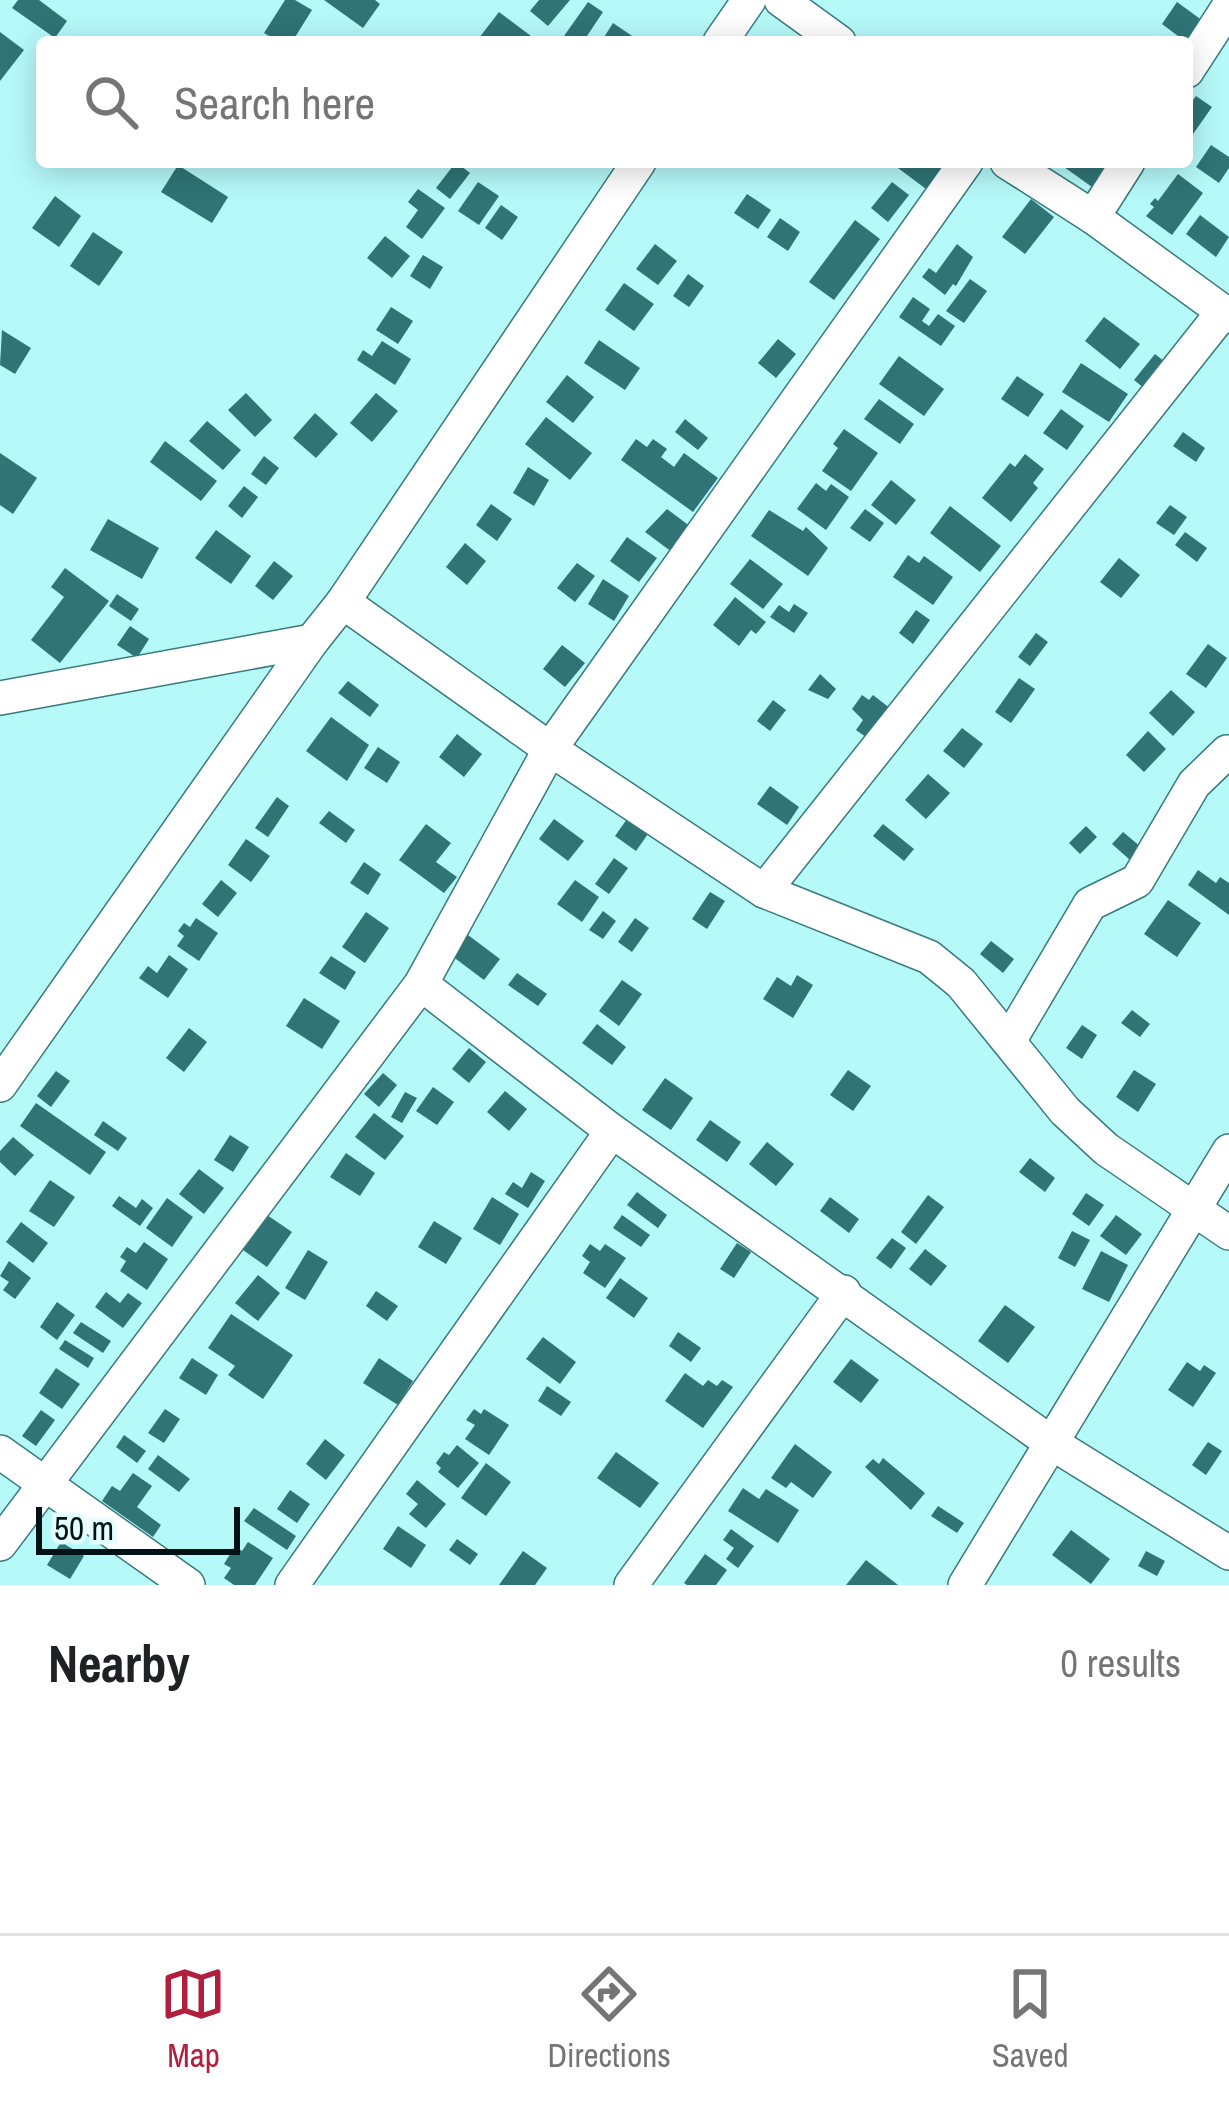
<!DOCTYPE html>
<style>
:root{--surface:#fff;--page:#f2f2f2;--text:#202124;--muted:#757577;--line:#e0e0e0;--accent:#b21f3d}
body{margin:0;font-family:"Archivo Narrow",sans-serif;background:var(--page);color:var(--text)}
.scale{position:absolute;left:36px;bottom:30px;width:204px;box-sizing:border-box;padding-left:12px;border:6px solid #001213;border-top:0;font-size:33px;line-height:42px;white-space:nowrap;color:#001213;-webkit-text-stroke:9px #e4fefe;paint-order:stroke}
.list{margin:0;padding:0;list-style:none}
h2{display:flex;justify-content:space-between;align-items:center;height:156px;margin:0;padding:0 48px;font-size:51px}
h2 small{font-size:39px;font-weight:400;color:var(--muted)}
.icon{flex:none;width:66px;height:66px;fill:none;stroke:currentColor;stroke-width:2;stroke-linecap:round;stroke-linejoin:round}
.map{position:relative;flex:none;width:1229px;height:1585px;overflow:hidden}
.search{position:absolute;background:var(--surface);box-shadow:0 6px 30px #0003;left:36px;right:36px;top:36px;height:132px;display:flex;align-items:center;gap:30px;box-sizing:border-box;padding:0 42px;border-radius:12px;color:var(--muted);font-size:45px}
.sheet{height:348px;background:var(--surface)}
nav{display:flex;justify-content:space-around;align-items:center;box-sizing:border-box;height:168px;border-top:3px solid var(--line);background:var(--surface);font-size:33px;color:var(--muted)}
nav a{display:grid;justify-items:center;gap:6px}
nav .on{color:var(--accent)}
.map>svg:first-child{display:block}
.building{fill:#307475}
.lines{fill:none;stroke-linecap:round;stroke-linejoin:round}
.street-casing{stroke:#397a7b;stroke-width:36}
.street{stroke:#fff;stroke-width:33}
</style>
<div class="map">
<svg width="1229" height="1585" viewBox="0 0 1229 1585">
<rect width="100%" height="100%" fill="#b6f9f9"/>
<!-- building -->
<g class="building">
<path d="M18 0H39L67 21 55 38 12 8Z"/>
<path d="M285 0H295L312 10 292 42H279L264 33Z"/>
<path d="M324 0H375L380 4 363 28Z"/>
<path d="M539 0H570L548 26 530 11Z"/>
<path d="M588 2 603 12 583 42H573L564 36Z"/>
<path d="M1177 2 1210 26 1194 48 1162 24Z"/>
<path d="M499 12 535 39 533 42H484L479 38Z"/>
<path d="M613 23 641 42H601Z"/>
<path d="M0 32 24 50 0 81Z"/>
<path d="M1196 96 1212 107 1191 137 1187 135V108Z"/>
<path d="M1211 145 1229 157V168L1219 183 1196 167Z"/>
<path d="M456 162 470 173 450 199 436 188Z"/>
<path d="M890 162H953L930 192Z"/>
<path d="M1068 162H1121L1099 192 1064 167Z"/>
<path d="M178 165 228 197 212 223 161 192Z"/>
<path d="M1178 174 1203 193 1172 235 1146 216 1154 207 1150 204 1155 198 1158 201Z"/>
<path d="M478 182 499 196 479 225 458 211Z"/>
<path d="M892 182 909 195 888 222 871 208Z"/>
<path d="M418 189 445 208 422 239 406 227 418 210 408 202Z"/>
<path d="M747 194 771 210 758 229 734 213Z"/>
<path d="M55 196 81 216 59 247 32 228Z"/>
<path d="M1031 199 1054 217 1025 254 1002 237Z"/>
<path d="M501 205 518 217 502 240 485 228Z"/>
<path d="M1200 215 1229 237 1216 257 1186 234Z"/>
<path d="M780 218 800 232 788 251 767 237Z"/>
<path d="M855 220 880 239 834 300 809 282Z"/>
<path d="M93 232 123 252 99 286 70 266Z"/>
<path d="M385 236 410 256 392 278 367 258Z"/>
<path d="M655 244 677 261 658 285 636 269Z"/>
<path d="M957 244 973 257 956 286 953 284 945 295 922 277 929 268 936 273Z"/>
<path d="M423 255 443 267 430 289 410 276Z"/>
<path d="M688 274 704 286 689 307 673 296Z"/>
<path d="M970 279 987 291 964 323 946 311Z"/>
<path d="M624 283 654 304 634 331 605 310Z"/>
<path d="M913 297 930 309 922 321 929 326 938 314 955 326 941 346 899 317Z"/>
<path d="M391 307 413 321 398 344 376 330Z"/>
<path d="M1104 317 1140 344 1120 369 1085 341Z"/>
<path d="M2 330 31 348 15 374 0 365Z"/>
<path d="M778 339 796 354 776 378 758 363Z"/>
<path d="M599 340 640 368 625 390 584 363Z"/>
<path d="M382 341 411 359 395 385 357 360 363 350 372 356Z"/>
<path d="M1155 354 1171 367 1150 393 1134 380Z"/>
<path d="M899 356 944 389 924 416 879 384Z"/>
<path d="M1081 363 1128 394 1109 422 1062 392Z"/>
<path d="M567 375 594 397 573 423 546 402Z"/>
<path d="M1017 376 1044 394 1028 417 1001 399Z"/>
<path d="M246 393 272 420 255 437 228 410Z"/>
<path d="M376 393 398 411 372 442 350 423Z"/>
<path d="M879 399 914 424 900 444 864 419Z"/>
<path d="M1061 409 1084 426 1067 450 1043 433Z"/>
<path d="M315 413 338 434 316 458 293 438Z"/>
<path d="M546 417 592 453 570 480 525 444Z"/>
<path d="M685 419 708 438 698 450 675 432Z"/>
<path d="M207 421 241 450 223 470 189 441Z"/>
<path d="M844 429 878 453 851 491 822 471 838 448 833 444Z"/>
<path d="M1183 432 1205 448 1196 462 1173 446Z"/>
<path d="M636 439 647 447 653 439 667 449 661 457 674 467 684 453 718 478 693 512 621 460Z"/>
<path d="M165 441 217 481 201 501 150 462Z"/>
<path d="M0 453 37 478 13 514 0 505Z"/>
<path d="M1025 454 1044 469 1033 483 1038 488 1011 522 982 498 1010 463 1015 467Z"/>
<path d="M264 456 279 468 266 485 251 474Z"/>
<path d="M528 467 549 480 534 506 513 493Z"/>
<path d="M891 480 916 500 896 525 871 505Z"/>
<path d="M816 483 826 491 831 484 849 497 826 530 797 509Z"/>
<path d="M244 486 258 497 242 518 228 506Z"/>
<path d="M491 504 512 519 497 541 476 525Z"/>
<path d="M1170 505 1187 517 1174 535 1156 523Z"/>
<path d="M950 506 1001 546 980 572 930 533Z"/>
<path d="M667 509 695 530 676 555 645 532Z"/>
<path d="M865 509 884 523 870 542 850 528Z"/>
<path d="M769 510 803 531 806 527 828 548 808 576 751 536Z"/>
<path d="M108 519 159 548 142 579 90 550Z"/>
<path d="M216 530 251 556 231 584 195 558Z"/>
<path d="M1185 532 1207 548 1197 562 1175 545Z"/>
<path d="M627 537 657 558 639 582 610 561Z"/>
<path d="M465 543 486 561 467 585 446 567Z"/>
<path d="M908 555 919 563 924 556 953 577 933 605 893 577Z"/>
<path d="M1119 558 1140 575 1121 598 1100 582Z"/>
<path d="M750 559 783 584 763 609 730 584Z"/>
<path d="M274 561 293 576 273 600 255 586Z"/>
<path d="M577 563 595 576 575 602 557 588Z"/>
<path d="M65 568 109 601 60 663 31 640 64 597 51 587Z"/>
<path d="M603 579 629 596 614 621 588 604Z"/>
<path d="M117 594 139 609 131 621 109 606Z"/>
<path d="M735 597 766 622 756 634 751 630 739 646 713 625Z"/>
<path d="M794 604 808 613 794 633 770 617 779 605 789 612Z"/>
<path d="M916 610 930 620 913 644 899 633Z"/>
<path d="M130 626 149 639 137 658 117 645Z"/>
<path d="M1036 633 1048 642 1030 666 1018 657Z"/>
<path d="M1208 644 1227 658 1206 688 1186 674Z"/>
<path d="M562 645 585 663 565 687 543 669Z"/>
<path d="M820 674 836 689 828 699 808 690Z"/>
<path d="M1019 678 1035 689 1011 723 995 712Z"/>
<path d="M348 681 379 705 370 717 338 693Z"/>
<path d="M1171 690 1195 712 1173 736 1149 713Z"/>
<path d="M862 695 869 700 873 695 895 712 873 742 856 730 863 720 852 709Z"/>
<path d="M773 700 786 710 770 731 757 721Z"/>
<path d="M331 717 369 745 347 781 306 751Z"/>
<path d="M962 728 983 744 964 768 943 751Z"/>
<path d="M1148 731 1166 749 1144 772 1126 755Z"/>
<path d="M457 734 482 754 464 777 439 757Z"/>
<path d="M378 747 400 762 387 783 364 768Z"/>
<path d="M928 774 950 793 926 819 905 800Z"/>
<path d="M770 786 799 807 787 825 757 804Z"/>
<path d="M277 797 289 806 268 837 255 828Z"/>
<path d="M329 811 355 830 346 843 319 823Z"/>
<path d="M554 819 584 841 568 861 539 839Z"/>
<path d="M627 819 648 834 636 851 615 836Z"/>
<path d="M426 824 451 843 436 862 457 877 444 893 399 860Z"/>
<path d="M883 824 914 849 904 861 873 836Z"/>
<path d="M1086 826 1097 837 1080 854 1069 843Z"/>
<path d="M1123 832 1141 847 1130 860 1112 844Z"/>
<path d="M246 839 270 856 251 882 228 865Z"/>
<path d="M614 858 628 868 609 894 595 884Z"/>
<path d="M364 862 381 874 368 895 350 883Z"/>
<path d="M1198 870 1216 883 1220 877 1229 883V915L1188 885Z"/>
<path d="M221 880 237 893 218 917 202 904Z"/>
<path d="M575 880 599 897 582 922 557 904Z"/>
<path d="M710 892 725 901 707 929 692 919Z"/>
<path d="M1168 900 1201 923 1177 957 1144 934Z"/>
<path d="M603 911 616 921 603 939 589 930Z"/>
<path d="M366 912 389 928 365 963 342 947Z"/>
<path d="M196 918 218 933 199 961 177 946 184 936 178 931 184 923 190 927Z"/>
<path d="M635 918 649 928 632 952 618 942Z"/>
<path d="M468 935 500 959 484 980 452 956Z"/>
<path d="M991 941 1014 959 1003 973 980 954Z"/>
<path d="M169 955 188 969 168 998 139 978 148 966 157 973Z"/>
<path d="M331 956 356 972 345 990 319 973Z"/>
<path d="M517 973 547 994 538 1006 508 985Z"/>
<path d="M797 975 813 985 793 1018 763 999 777 977 791 986Z"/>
<path d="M622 980 642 994 619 1026 599 1011Z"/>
<path d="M304 998 340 1021 322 1049 286 1026Z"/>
<path d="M1132 1010 1150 1024 1140 1037 1121 1023Z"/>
<path d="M597 1024 626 1047 612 1065 582 1043Z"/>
<path d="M1082 1025 1097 1035 1082 1059 1066 1048Z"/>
<path d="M189 1028 207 1042 184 1072 166 1058Z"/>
<path d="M469 1048 486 1062 469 1083 452 1069Z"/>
<path d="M848 1070 871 1086 853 1111 830 1095Z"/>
<path d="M1134 1070 1156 1084 1138 1112 1116 1097Z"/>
<path d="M56 1071 70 1081 51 1107 37 1096Z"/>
<path d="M383 1073 397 1085 379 1107 364 1094Z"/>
<path d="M665 1078 693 1098 671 1130 642 1110Z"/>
<path d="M433 1087 454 1102 437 1125 416 1111Z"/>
<path d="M505 1091 527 1109 509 1131 487 1112Z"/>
<path d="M405 1092 417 1098 402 1123 391 1117Z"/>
<path d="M36 1103 106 1152 90 1175 20 1126Z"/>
<path d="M374 1113 404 1136 385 1160 355 1137Z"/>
<path d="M710 1120 741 1142 727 1162 696 1140Z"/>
<path d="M103 1121 127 1138 118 1151 94 1135Z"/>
<path d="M230 1135 249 1147 233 1172 214 1160Z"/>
<path d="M13 1137 34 1155 15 1176 0 1162V1151Z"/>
<path d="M767 1142 794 1164 776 1186 749 1164Z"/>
<path d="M346 1153 375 1173 360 1196 330 1177Z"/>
<path d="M1030 1158 1055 1178 1045 1192 1019 1172Z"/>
<path d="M199 1169 224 1188 204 1214 179 1194Z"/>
<path d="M531 1172 545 1181 528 1208 505 1194 513 1182 522 1188Z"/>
<path d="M50 1180 75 1197 54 1227 29 1211Z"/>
<path d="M637 1192 667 1215 658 1228 627 1205Z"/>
<path d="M1086 1193 1104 1205 1089 1226 1072 1214Z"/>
<path d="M928 1195 944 1207 916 1244 901 1232Z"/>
<path d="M119 1196 136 1208 142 1199 153 1208 140 1226 112 1206Z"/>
<path d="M492 1197 519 1214 500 1245 473 1229Z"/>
<path d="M830 1197 859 1219 849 1233 820 1211Z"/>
<path d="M167 1198 193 1217 172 1247 146 1228Z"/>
<path d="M267 1215 292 1232 267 1267 243 1250Z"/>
<path d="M622 1215 650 1235 641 1247 613 1228Z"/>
<path d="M1116 1215 1142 1234 1126 1255 1100 1236Z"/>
<path d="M434 1221 462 1238 446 1264 418 1247Z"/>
<path d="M21 1222 48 1243 33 1263 6 1242Z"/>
<path d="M1072 1231 1090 1240 1075 1267 1058 1258Z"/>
<path d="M892 1238 906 1248 891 1269 876 1258Z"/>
<path d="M144 1242 168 1259 147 1290 120 1271 126 1261 120 1257 127 1247 136 1253Z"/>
<path d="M737 1243 751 1252 734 1278 720 1269Z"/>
<path d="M590 1244 600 1251 605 1244 626 1258 605 1288 583 1273 590 1262 582 1256Z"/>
<path d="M925 1249 947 1266 931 1286 909 1269Z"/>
<path d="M308 1250 328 1262 305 1300 285 1288Z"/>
<path d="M1101 1251 1128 1265 1109 1302 1082 1289Z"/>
<path d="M9 1261 31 1278 15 1299 3 1290 9 1282 0 1276Z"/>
<path d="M258 1275 280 1293 258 1321 235 1303Z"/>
<path d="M620 1278 648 1298 634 1318 606 1298Z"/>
<path d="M376 1291 398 1306 387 1321 366 1306Z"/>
<path d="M106 1292 120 1303 128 1293 142 1303 123 1328 95 1307Z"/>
<path d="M57 1302 75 1315 57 1340 40 1327Z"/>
<path d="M1005 1305 1035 1327 1008 1363 978 1341Z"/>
<path d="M231 1314 293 1355 263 1399 228 1375 235 1366 208 1348Z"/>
<path d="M81 1322 111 1341 103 1353 73 1333Z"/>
<path d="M678 1332 701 1348 691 1362 669 1346Z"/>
<path d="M543 1337 576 1362 560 1384 526 1359Z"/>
<path d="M65 1340 94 1358 88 1368 59 1349Z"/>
<path d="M192 1358 218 1375 206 1395 179 1378Z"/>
<path d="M379 1358 413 1381 398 1405 363 1383Z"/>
<path d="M851 1359 879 1380 861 1403 833 1382Z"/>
<path d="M1187 1362 1200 1371 1204 1365 1216 1373 1193 1407 1168 1390Z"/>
<path d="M56 1368 80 1384 62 1409 39 1393Z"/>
<path d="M685 1373 703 1386 708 1380 717 1386 722 1380 733 1387 703 1428 665 1401Z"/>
<path d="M547 1386 571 1402 561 1416 538 1401Z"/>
<path d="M165 1409 180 1419 164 1443 148 1433Z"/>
<path d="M474 1409 481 1414 484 1409 509 1425 489 1455 465 1439 475 1425 466 1420Z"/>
<path d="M41 1410 55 1420 36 1446 22 1436Z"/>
<path d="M124 1435 146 1451 137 1463 116 1447Z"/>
<path d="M325 1439 345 1455 326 1480 306 1464Z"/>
<path d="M1208 1442 1222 1451 1206 1475 1192 1465Z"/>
<path d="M795 1444 832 1472 813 1498 791 1482 786 1488 771 1478Z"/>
<path d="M457 1445 479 1463 458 1488 438 1472 441 1468 436 1463 444 1452 449 1455Z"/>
<path d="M616 1452 659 1483 640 1508 597 1478Z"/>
<path d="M158 1455 190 1479 179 1492 148 1469Z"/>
<path d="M883 1458 925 1493 911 1510 865 1467 873 1459 879 1464Z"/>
<path d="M486 1463 511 1482 486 1516 461 1498Z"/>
<path d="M133 1473 152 1486 137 1507 161 1525 153 1537 102 1501 112 1486 120 1491Z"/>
<path d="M417 1480 446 1504 426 1528 409 1514 418 1504 406 1494Z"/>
<path d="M743 1488 759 1499 766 1489 799 1510 778 1543 728 1511Z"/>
<path d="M290 1490 310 1504 297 1523 277 1509Z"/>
<path d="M938 1506 964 1523 957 1533 931 1516Z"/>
<path d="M254 1508 296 1536 287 1550 244 1521Z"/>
<path d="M398 1526 426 1545 411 1568 383 1549Z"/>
<path d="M731 1529 754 1546 738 1568 726 1559 734 1548 723 1540Z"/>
<path d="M1071 1530 1110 1559 1091 1584 1052 1555Z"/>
<path d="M457 1539 478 1554 470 1565 449 1550Z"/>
<path d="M61 1542 84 1556 70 1579 47 1565Z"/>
<path d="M248 1542 273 1558 255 1585H234L224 1578 231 1568 224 1564 235 1546 242 1551Z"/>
<path d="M523 1551 547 1568 535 1585H499Z"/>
<path d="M1146 1551 1165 1561 1157 1576 1138 1566Z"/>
<path d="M705 1554 727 1570 716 1585H687L684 1583Z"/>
<path d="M866 1560 898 1585H846Z"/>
</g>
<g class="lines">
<!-- street casing -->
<g class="street-casing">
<g id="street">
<path d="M781 0 839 42"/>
<path d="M720 42 749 0"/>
<path d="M1187 71 1229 6"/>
<path d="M1007 162 1093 217 1229 316"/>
<path d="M1093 217 1128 162"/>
<path d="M343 602 550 749 764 891 929 957 961 983 1065 1111 1106 1149 1229 1233"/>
<path d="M0 698 312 641"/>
<path d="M764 891 1223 312"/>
<path d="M421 984 612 1131 1050 1442 1229 1553"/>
<path d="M1009 1041 1090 904 1137 881 1194 784 1227 752"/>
<path d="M0 1085 312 641 343 602 639 162"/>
<path d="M0 1452 188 1585"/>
<path d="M0 1544 421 984 550 749 966 162"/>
<path d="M292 1585 612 1131"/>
<path d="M631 1585 844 1292"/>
<path d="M965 1585 1229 1151"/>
</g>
</g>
<!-- street -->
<use href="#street" class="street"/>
</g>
</svg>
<div class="scale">50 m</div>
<div class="search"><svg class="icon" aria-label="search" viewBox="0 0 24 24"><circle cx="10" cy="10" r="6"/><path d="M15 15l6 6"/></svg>Search here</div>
</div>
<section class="sheet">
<h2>Nearby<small>0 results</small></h2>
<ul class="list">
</ul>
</section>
<nav>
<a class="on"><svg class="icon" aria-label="map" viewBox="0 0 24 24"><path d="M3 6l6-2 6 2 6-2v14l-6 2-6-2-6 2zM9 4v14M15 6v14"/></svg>Map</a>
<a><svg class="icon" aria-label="directions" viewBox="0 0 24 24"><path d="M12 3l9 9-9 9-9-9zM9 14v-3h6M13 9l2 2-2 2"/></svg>Directions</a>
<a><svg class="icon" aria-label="saved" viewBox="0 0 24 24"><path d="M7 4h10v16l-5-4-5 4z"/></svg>Saved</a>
</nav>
